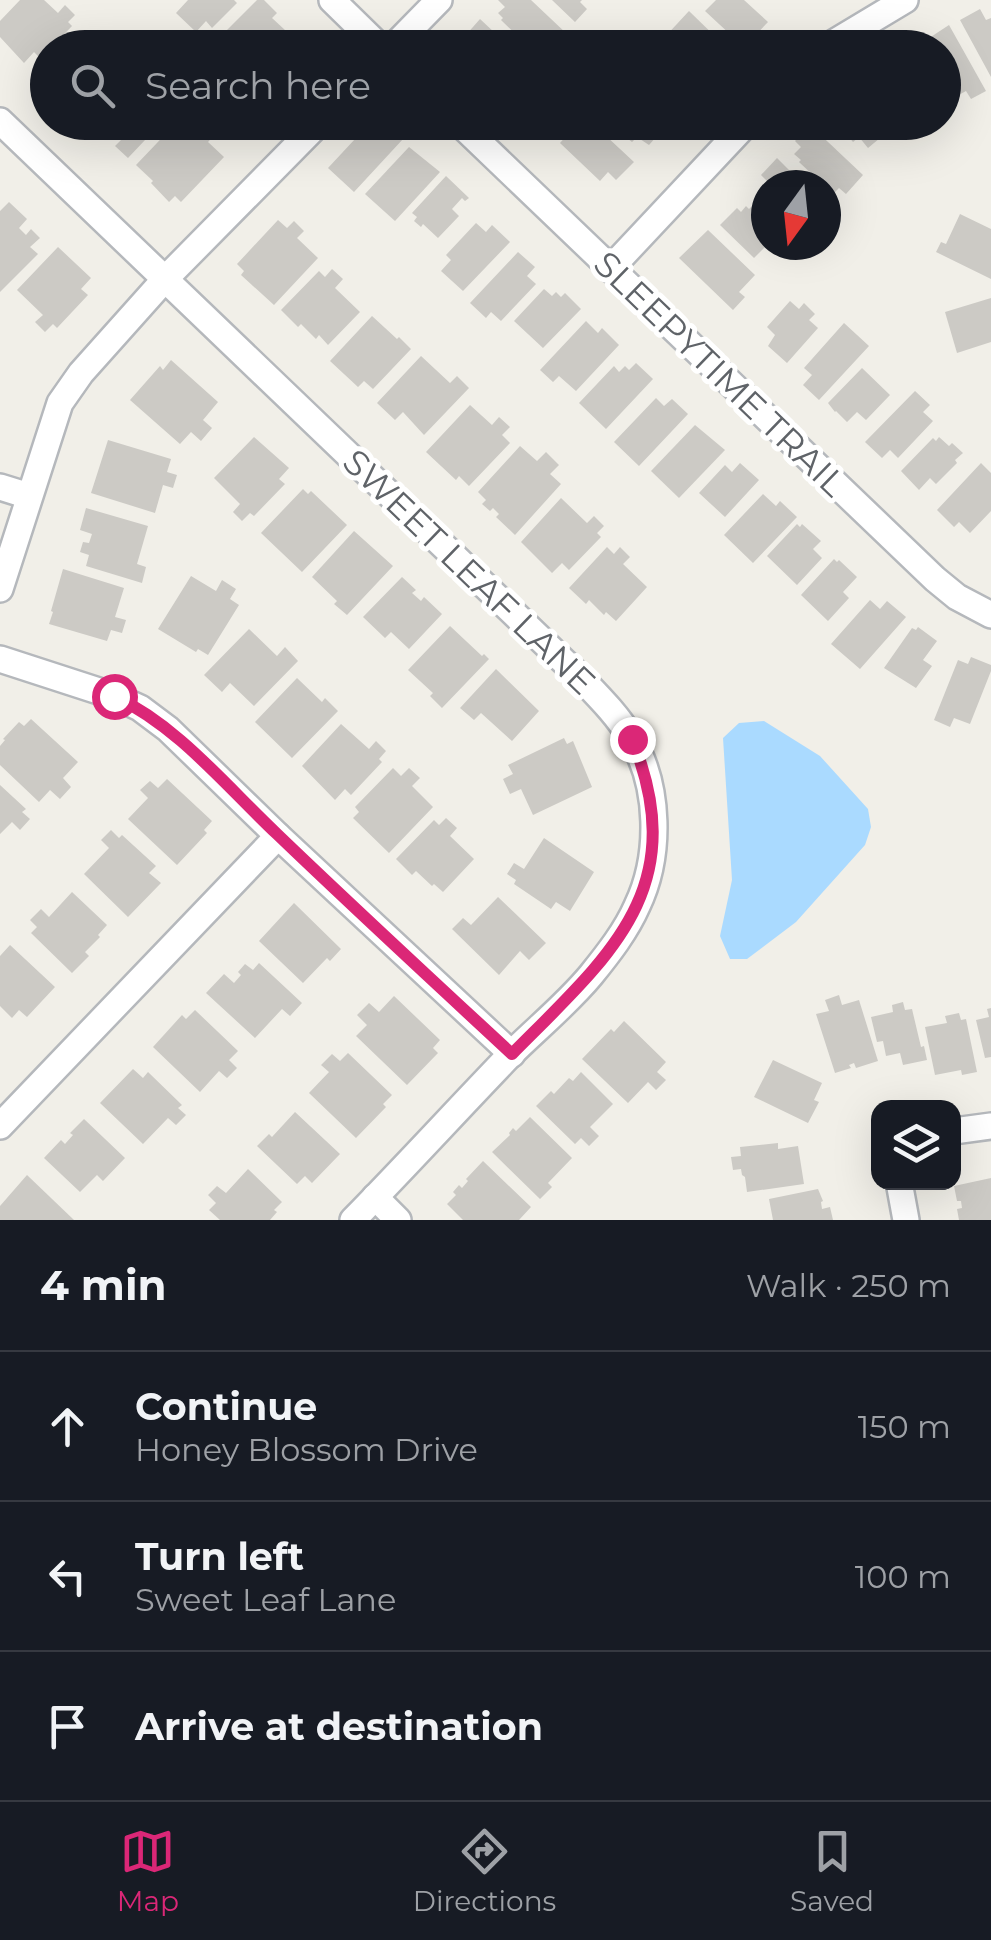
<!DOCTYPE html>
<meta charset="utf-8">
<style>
:root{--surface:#171b24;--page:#20242c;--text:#f1f3f6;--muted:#9ea1a6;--line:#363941;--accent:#db2777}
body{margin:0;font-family:Montserrat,sans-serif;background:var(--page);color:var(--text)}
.controls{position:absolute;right:30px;bottom:30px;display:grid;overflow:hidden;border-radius:20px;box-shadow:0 10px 40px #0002}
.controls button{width:90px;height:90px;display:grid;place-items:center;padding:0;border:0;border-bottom:2px solid var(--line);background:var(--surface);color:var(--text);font:50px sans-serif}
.compass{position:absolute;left:751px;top:170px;width:90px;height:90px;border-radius:50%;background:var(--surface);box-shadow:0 10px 40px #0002;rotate:195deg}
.stop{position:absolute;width:30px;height:30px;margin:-22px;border:8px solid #db2777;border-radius:50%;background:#fff}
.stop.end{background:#db2777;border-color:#fff;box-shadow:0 2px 10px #0008}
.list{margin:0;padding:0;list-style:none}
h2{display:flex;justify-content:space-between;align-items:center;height:130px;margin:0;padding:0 40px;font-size:42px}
h2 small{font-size:32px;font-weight:400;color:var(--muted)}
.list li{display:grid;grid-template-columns:65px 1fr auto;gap:30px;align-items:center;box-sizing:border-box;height:150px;padding:0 40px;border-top:2px solid var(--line)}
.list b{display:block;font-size:38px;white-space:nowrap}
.list p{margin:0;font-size:32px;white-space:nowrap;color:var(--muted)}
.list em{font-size:32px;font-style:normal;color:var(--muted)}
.icon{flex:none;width:55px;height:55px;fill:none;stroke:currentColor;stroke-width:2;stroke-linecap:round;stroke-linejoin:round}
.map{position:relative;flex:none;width:991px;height:1220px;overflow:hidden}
.search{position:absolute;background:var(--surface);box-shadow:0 10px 40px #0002;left:30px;right:30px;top:30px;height:110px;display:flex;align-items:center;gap:25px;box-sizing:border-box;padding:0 35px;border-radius:55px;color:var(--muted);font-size:38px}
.sheet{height:580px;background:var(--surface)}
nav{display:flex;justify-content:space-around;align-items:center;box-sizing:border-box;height:140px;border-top:2px solid var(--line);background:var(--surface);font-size:28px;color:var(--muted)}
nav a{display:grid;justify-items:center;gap:5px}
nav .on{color:var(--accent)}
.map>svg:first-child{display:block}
.water{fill:#aadaff}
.building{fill:#cccac5}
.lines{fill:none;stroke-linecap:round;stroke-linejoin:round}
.minor-casing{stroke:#b5b8bc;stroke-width:30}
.minor{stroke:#fff;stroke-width:25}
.route{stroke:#db2777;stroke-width:12}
.labels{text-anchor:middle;stroke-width:10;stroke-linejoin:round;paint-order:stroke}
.street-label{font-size:35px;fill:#5f6368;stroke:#fff}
</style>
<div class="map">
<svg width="991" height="1220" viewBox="0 0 991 1220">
<rect width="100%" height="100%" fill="#f1efe8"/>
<!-- water -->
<path class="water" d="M764 721 820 756 868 809 871 827 865 845 796 922 747 959H730L720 936 732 880 723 738 739 723Z"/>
<!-- building -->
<g class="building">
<path d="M20 0H44L58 13 65 5 75 15 68 22 72 26 51 48H48V51L40 58 34 52 24 63 0 37V21Z"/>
<path d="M188 0H234L237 3 212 28 206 21 196 32 176 13Z"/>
<path d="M257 0H264L277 13 272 18 285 30 267 48H221L215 42Z"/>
<path d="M498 0H531L568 35 557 48H530L501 20 503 18 498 13 505 7Z"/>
<path d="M552 0H582L580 2 587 9 575 22Z"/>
<path d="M716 0H744L768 22 750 41 738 30 733 37 705 11Z"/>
<path d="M980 9 986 20 991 18V77L960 20Z"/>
<path d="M689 11 727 48H672L663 39Z"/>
<path d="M480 19 511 48H465L471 41 465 36Z"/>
<path d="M949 25 986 91 971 99 966 91 946 102 944 97V48H914Z"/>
<path d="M83 34 97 48H70Z"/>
<path d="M296 34 310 48H283Z"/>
<path d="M87 122H162L128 158 115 146 121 140 111 131 105 139Z"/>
<path d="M177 122H187L196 130 203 122H208L217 132 208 142 224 157 181 202 175 196 169 202 151 183 153 181 136 165Z"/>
<path d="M382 122H386L403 139 354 192 328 168 369 124 375 129Z"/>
<path d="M579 122H591L634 162 616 180 608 172 600 181 560 143Z"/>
<path d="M607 122H656L663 129 649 145 637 137 632 142Z"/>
<path d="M836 122H883L886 126 877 134 880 138 868 148 859 137 853 142Z"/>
<path d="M810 125 863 175 846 194 839 188 833 194 799 162 801 160 794 154 801 147 795 141Z"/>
<path d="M409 147 440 172 395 221 365 194Z"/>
<path d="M777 158 804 185H766V199L759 192 768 182 761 175Z"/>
<path d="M446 176 469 198 465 201 462 198 452 209 459 216 438 238 423 224 421 227 414 221 417 217 412 213Z"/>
<path d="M9 202 27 219 19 228 26 235 31 229 40 238 30 247 38 254 0 292V211Z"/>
<path d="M753 205 766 218V246L754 258 720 225 737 208 741 212 746 206 749 209Z"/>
<path d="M960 214 991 229V279L936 252 941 242 946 244Z"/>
<path d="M278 220 287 228 294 221 304 231 297 238 318 258 274 305 241 275 244 271 237 264Z"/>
<path d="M476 223 486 232 492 225 510 242 463 291 441 271 451 260 446 255Z"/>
<path d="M708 230 755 275 739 292 745 297 733 310 679 258Z"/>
<path d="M58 247 91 278 81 289 88 295 57 328 53 324 45 332 35 322 43 315 17 290Z"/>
<path d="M518 252 535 267 527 276 536 284 501 321 491 312 486 318 470 303Z"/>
<path d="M332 269 343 279 335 288 360 312 328 345 319 335 316 339 301 324 298 327 281 310 319 271 325 277Z"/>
<path d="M544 289 552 296 556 292 561 297 565 293 581 309 543 348 514 321Z"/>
<path d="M991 298V342L957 353 945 312Z"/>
<path d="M790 301 799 309 804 303 815 314 809 320 818 328 787 363 768 346 775 335 767 327Z"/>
<path d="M372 316 397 339 399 337 411 349 373 389 364 381 358 387 330 361Z"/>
<path d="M586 321 598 333 602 328 619 345 576 391 559 376 553 382 540 370Z"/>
<path d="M844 323 869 346 819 400 803 385 812 375 804 368Z"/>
<path d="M421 356 450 383 457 376 469 388 424 435 403 412 395 420 377 403Z"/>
<path d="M171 360 218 402 203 420 212 428 201 441 191 432 180 444 130 400 160 366 163 370Z"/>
<path d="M636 363 653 379 606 429 579 403 614 366 619 372 625 366 629 370Z"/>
<path d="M862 368 890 395 866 420 857 412 847 422 836 411 835 412 828 403Z"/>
<path d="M915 391 930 405 923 412 933 421 898 458 890 450 882 458 865 442Z"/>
<path d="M656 398 664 406 672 399 688 414 639 466 614 442Z"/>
<path d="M470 405 492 425 499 417 510 427 502 435 510 443 469 486 459 476 456 480 426 452Z"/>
<path d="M695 425 725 450 679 498 651 471Z"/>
<path d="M254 437 289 468 279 479 285 484 254 516 250 513 242 521 233 512 240 504 214 478Z"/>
<path d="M939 437 949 446 952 443 963 453 955 460 957 463 936 484 930 478 919 490 901 471 933 438 936 441Z"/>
<path d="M108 440 171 459 167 472 177 475 173 488 163 485 155 513 91 493Z"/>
<path d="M520 446 537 461 546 452 559 465 550 474 561 484 515 535 496 517 499 514 493 508 490 511 482 504 486 500 478 492Z"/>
<path d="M740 463 759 480 725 517 699 493 725 465 732 472Z"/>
<path d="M981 463 991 473V511L970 533 959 522 954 527 937 510Z"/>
<path d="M303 489 308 494 311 491 347 525 302 572 261 533Z"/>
<path d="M763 494 776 506 780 501 797 517 753 563 724 535Z"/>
<path d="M561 498 587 523 594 516 604 526 597 533 601 537 569 570 562 563 552 573 521 542Z"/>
<path d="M86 508 148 526 137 564 146 567 142 583 86 566 89 555 80 552 83 542 89 543 92 534 80 530Z"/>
<path d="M797 524 800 527 802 524 821 541 813 549 822 558 797 585 767 556Z"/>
<path d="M354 531 393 566 347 615 334 604 337 601 312 577Z"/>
<path d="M607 547 614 554 620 547 630 557 623 564 647 587 616 621 606 612 604 615 589 600 586 604 569 588Z"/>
<path d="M834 559 837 562 839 560 857 577 843 592 849 598 828 621 801 595Z"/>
<path d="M63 569 124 588 115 617 126 620 122 633 111 630 107 641 49 624 53 612 51 611Z"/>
<path d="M191 576 216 591 222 580 236 589 230 599 239 605 208 655 198 649 196 652 158 629Z"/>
<path d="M402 577 416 590 412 593 421 601 424 597 442 614 409 649 391 632 385 638 363 617Z"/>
<path d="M870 600 880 609 887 601 906 617 860 669 831 644Z"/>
<path d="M450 626 482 656 484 654 489 659 442 708 430 696 433 693 408 670Z"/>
<path d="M918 627 937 641 923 660 932 666 916 688 884 668 912 628 916 630Z"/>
<path d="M249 629 277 656 285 647 298 661 254 706 230 683 222 692 204 675Z"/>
<path d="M971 657 991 665V671L970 724 954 718 950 727 934 720 958 660 968 664Z"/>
<path d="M496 669 539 711 512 741 481 713 474 720 460 708Z"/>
<path d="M297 678 322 702 325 698 338 711 292 758 255 722Z"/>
<path d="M31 719 78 762 63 778 71 787 60 799 50 790 39 802 0 765V746L5 740 3 739 19 722 24 726Z"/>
<path d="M341 724 369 749 376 741 386 751 379 759 382 762 351 795 345 789 335 800 302 766Z"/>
<path d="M564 738 567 744 573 741 592 787 533 815 521 789 510 794 503 779 513 774 508 765Z"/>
<path d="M393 768 401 776 409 768 420 778 412 786 433 807 389 853 353 818 359 812 355 807Z"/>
<path d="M167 779 212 821 204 830 207 833 177 865 128 819 148 798 140 790 150 781 158 788Z"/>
<path d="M0 785 26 809 22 812 30 819 20 830 12 822 0 834Z"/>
<path d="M446 818 457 828 450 836 474 859 443 892 434 884 432 886 416 871 412 875 396 859 434 820 439 825Z"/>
<path d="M111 830 119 838 122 835 156 866 149 873 161 883 128 917 84 874 109 848 101 840Z"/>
<path d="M544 838 594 872 570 911 556 902 551 909 514 884 516 880 507 874 514 863 524 869Z"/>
<path d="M72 892 107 925 98 935 100 937 85 952 89 956 72 973 31 933 37 927 30 920 41 909 49 917Z"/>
<path d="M498 897 546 943 529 960 520 951 499 975 452 929 463 918 471 925Z"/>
<path d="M294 903 341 949 330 961 327 958 303 983 259 941Z"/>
<path d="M10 945 55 987 27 1017 19 1010 12 1018 0 1006V956Z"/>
<path d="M259 963 302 1003 290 1016 282 1009 255 1038 206 993 224 974 234 983 241 975 238 972 245 964 253 970Z"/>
<path d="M839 995 842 1005 859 1000 878 1061 856 1068 854 1063 849 1065 851 1068 835 1073 816 1014 829 1011 825 1000Z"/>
<path d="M394 996 440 1040 433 1048 438 1053 407 1085 356 1036 367 1025 357 1015 369 1003 379 1012Z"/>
<path d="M903 1002 905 1010 912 1009 921 1047 924 1046 927 1060 903 1065 900 1053 886 1056 883 1041 877 1042 871 1017 893 1012 892 1005Z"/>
<path d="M991 1008V1057L985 1058 976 1020 989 1017 987 1009Z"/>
<path d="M195 1010 238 1051 229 1060 237 1068 227 1078 219 1071 200 1092 153 1047 182 1015 186 1019Z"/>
<path d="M959 1013 961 1020 966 1019 977 1072 962 1075 961 1070 935 1075 925 1027 947 1023 945 1016Z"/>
<path d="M624 1021 666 1062 657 1072 666 1080 656 1090 648 1082 628 1103 582 1059 611 1029 614 1032Z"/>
<path d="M348 1053 392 1095 383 1104 386 1107 356 1138 309 1093 329 1072 321 1065 332 1054 340 1061Z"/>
<path d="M773 1060 822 1083 814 1100 819 1102 808 1123 754 1097Z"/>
<path d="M133 1069 143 1078 148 1072 182 1105 178 1108 186 1115 176 1125 168 1118 143 1144 100 1103Z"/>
<path d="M581 1072 613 1104 590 1127 599 1136 589 1146 581 1138 575 1144 536 1106 551 1091 554 1094 569 1078 573 1081Z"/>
<path d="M295 1112 340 1154 312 1183 305 1176 297 1184 257 1146 269 1134 272 1137Z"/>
<path d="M530 1117 572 1158 548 1183 552 1187 540 1199 492 1152 510 1135 509 1133 513 1128 516 1131Z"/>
<path d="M84 1119 125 1158 103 1181 97 1175 80 1192 44 1158 61 1140 65 1144 73 1135 70 1133Z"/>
<path d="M778 1143V1149L798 1146 804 1184 747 1192 745 1177 742 1175 741 1169 733 1170 731 1157 741 1156 740 1147Z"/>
<path d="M483 1161 531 1207 519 1220H463L447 1204 456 1195 453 1192 459 1185 462 1188 468 1181 466 1179Z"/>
<path d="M248 1169 282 1202 274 1210 277 1212 270 1220H220L209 1210 216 1203 208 1195 217 1186 226 1193Z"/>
<path d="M27 1175 74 1220H0V1206Z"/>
<path d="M991 1178V1220H959L957 1209 962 1208 961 1201H957L954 1186Z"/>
<path d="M818 1189 823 1201 821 1202 822 1209 830 1207 833 1220H773L769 1199Z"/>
</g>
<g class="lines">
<!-- minor casing -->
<g class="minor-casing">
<g id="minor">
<path d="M332 0 381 48"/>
<path d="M392 48 439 0"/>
<path d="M825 48 905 0"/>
<path d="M0 121 577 674C596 694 617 714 631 738 660 786 661 856 637 906 626 931 608 954 591 975 567 1004 536 1029 510 1055 457 1110 406 1166 353 1220"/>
<path d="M458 122 935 579 957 597 991 615"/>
<path d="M610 269 748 122"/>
<path d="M0 487 29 496"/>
<path d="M0 589 60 403 81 373 165 279 320 122"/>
<path d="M0 659 114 696 140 708 168 729 278 836 512 1054"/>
<path d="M0 1126 278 836"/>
<path d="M954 1131 991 1126"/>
<path d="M899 1182 906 1220"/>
<path d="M375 1197 398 1220"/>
</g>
</g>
<!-- minor -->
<use href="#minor" class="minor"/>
</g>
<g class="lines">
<!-- route -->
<path class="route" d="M114 696C178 726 226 786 277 834 354 908 433 981 512 1054 609 956 693 889 632 739"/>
</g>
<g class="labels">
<!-- street labels -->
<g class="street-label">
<text transform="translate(720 374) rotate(44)" y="12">SLEEPYTIME TRAIL</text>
<text transform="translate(469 572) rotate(44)" y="12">SWEET LEAF LANE</text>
</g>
</g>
</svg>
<div class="controls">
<button><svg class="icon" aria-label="layers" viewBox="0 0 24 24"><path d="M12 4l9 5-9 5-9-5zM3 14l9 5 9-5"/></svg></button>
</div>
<svg class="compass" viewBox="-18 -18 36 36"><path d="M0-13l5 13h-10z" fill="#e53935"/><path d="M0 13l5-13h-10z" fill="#9ea1a6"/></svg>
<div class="stop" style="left:114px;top:696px"></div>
<div class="stop end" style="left:632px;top:739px"></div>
<div class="search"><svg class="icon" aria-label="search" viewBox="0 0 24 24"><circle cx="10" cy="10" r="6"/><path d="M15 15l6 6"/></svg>Search here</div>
</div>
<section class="sheet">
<h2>4 min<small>Walk · 250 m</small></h2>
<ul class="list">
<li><svg class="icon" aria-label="ahead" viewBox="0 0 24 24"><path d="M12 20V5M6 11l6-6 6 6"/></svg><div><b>Continue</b><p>Honey Blossom Drive</p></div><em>150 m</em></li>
<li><svg class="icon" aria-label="left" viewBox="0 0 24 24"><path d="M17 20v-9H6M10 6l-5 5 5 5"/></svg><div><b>Turn left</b><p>Sweet Leaf Lane</p></div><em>100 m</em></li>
<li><svg class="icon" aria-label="arrive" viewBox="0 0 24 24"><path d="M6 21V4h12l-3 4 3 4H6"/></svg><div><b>Arrive at destination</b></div></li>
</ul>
</section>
<nav>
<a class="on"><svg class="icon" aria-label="map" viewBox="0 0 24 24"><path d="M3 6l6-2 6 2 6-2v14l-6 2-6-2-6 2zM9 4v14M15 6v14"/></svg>Map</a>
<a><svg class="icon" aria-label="directions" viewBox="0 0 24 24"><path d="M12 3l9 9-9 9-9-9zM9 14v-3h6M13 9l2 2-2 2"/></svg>Directions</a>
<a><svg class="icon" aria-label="saved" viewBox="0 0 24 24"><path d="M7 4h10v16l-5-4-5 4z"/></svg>Saved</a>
</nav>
